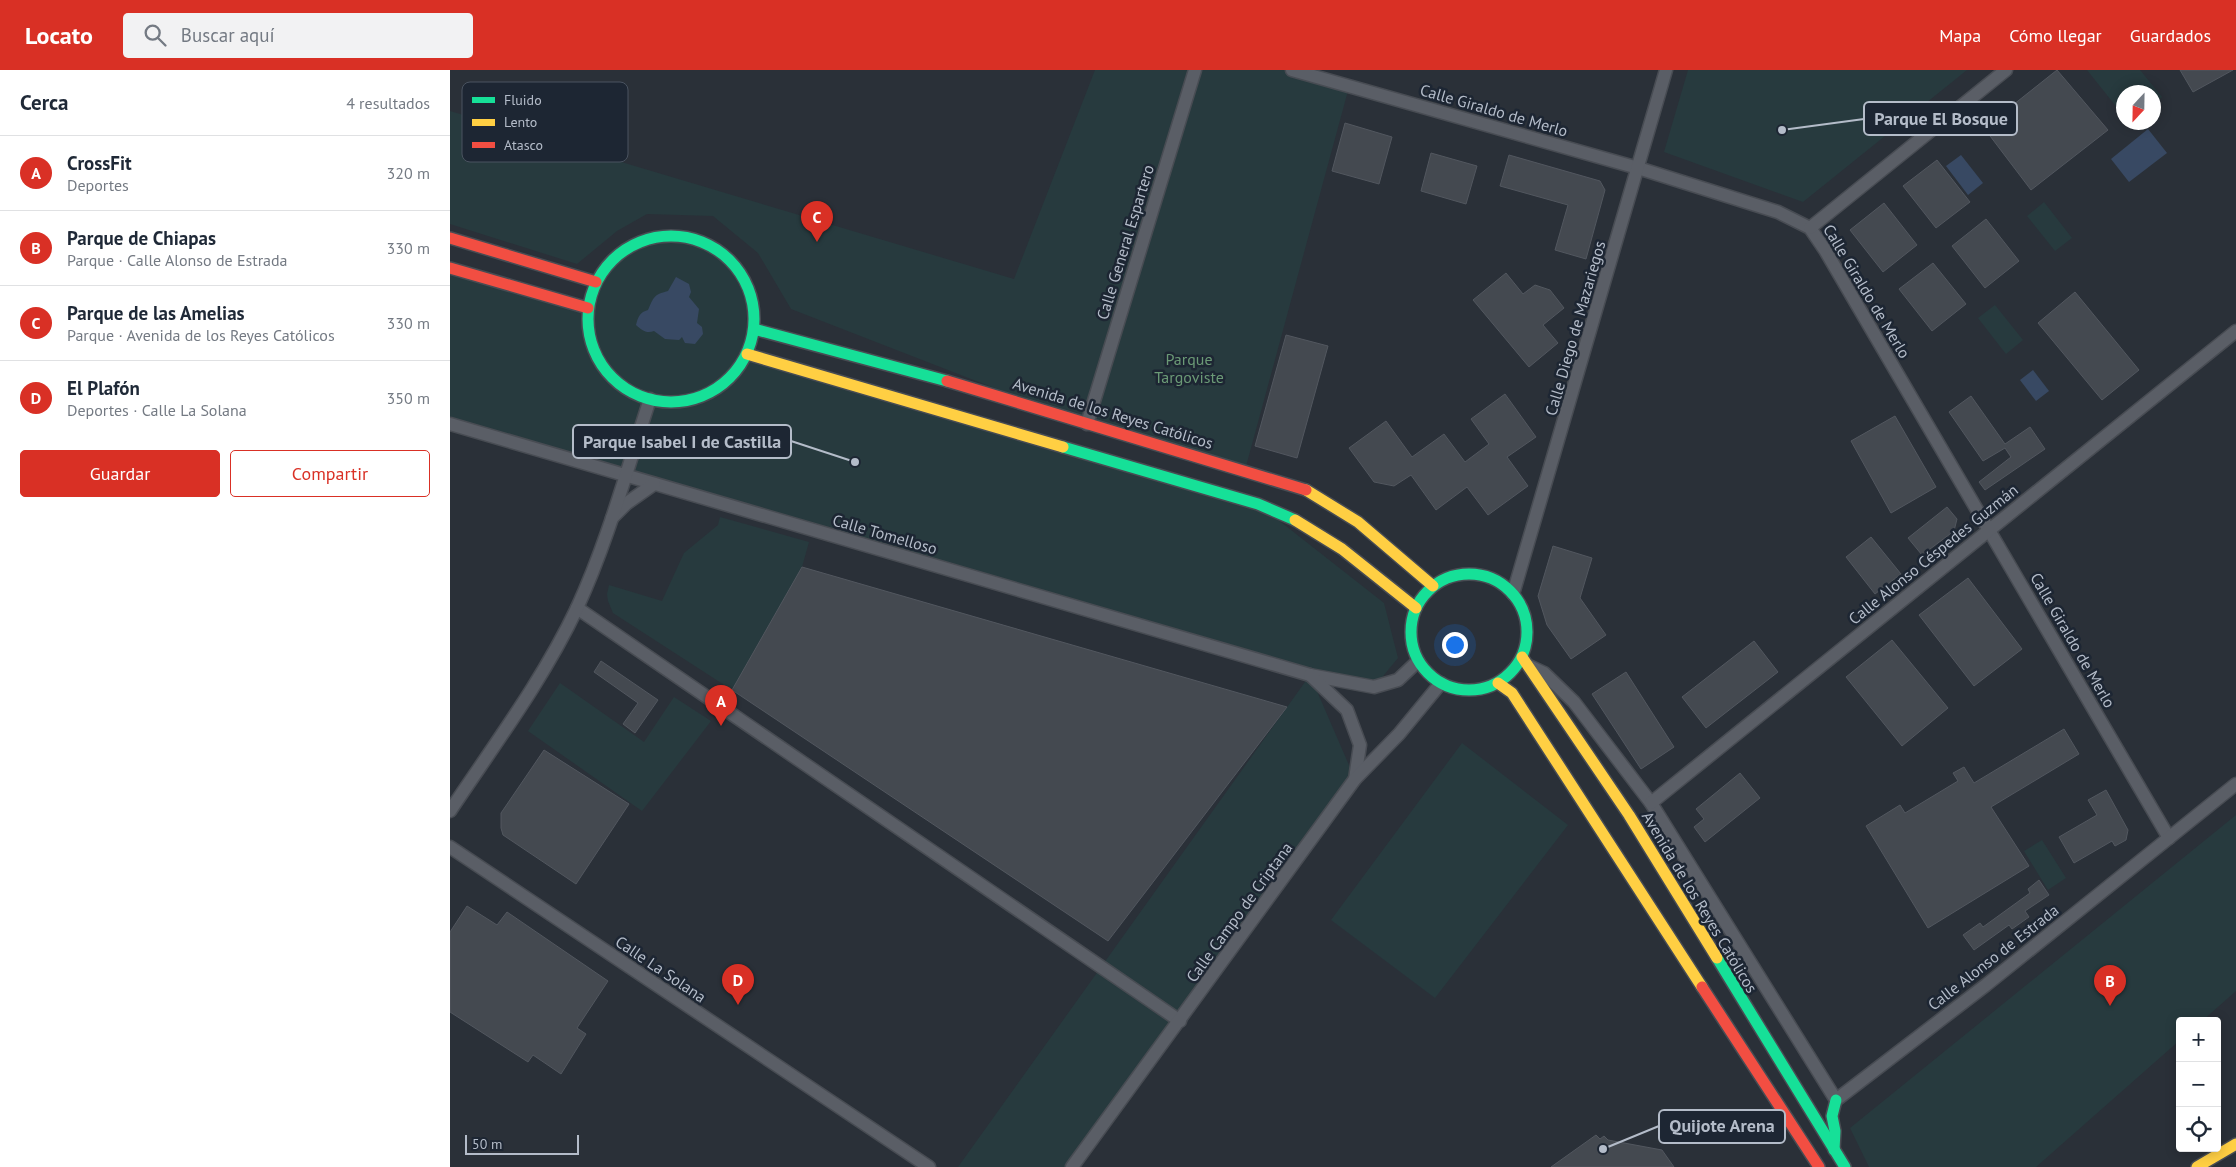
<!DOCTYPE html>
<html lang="es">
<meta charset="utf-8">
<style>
:root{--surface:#fff;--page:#f2f2f3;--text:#1f2937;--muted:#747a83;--line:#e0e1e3;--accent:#d93025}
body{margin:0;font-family:"PT Sans",sans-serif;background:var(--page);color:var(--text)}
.controls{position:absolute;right:15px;bottom:15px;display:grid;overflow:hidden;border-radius:5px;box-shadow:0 2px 12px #0003}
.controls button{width:45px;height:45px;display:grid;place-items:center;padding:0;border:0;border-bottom:1px solid var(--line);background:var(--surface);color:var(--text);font:25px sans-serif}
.compass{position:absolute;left:1666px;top:15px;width:45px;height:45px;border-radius:50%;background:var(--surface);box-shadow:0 2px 12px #0003;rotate:202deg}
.scale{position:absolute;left:15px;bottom:12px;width:114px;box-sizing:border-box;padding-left:5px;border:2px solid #b4bcc9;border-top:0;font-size:14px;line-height:18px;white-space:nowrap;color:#b4bcc9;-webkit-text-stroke:4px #1d2633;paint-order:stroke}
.you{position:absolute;left:1004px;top:574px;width:18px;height:18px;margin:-12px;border:4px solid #fff;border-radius:50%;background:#1a73e8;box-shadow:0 0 0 8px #1a73e833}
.badge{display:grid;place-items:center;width:32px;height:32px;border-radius:50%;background:var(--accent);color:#fff;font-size:16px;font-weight:700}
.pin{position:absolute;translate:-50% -41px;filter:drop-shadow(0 1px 2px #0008)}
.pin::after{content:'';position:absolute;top:26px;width:18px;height:15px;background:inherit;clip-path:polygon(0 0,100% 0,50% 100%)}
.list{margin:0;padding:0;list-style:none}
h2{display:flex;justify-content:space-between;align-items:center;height:65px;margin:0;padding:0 20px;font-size:21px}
h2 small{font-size:16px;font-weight:400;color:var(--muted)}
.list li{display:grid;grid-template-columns:32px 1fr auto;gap:15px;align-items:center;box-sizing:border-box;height:75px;padding:0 20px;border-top:1px solid var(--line)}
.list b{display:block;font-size:19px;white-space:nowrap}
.list p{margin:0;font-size:16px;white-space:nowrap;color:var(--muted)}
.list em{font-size:16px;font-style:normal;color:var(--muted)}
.actions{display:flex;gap:10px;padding:15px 20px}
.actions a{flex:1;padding:11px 0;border:1px solid var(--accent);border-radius:5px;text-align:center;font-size:18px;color:var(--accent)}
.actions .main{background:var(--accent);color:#fff}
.icon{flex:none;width:28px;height:28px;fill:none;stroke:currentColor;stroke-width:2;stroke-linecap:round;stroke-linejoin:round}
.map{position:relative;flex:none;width:1786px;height:1097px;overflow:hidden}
header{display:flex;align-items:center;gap:30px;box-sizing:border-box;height:70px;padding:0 25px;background:var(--accent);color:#fff}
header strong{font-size:24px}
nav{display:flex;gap:28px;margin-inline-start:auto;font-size:18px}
.search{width:350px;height:45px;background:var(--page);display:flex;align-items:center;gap:12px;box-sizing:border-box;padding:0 18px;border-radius:5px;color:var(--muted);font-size:19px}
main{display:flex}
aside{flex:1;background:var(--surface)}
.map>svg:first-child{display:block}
.green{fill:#273a3e}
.water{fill:#384963}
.building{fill:#444950;stroke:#52575f}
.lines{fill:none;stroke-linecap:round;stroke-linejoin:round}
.street-casing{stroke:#484c53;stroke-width:15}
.fast-casing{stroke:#484c53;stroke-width:14}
.slow-casing{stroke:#484c53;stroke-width:14}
.jam-casing{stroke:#484c53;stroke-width:14}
.street{stroke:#5a5e66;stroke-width:12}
.fast{stroke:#16e098;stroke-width:11}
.slow{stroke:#ffcf43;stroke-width:11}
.jam{stroke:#f24e42;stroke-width:11}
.labels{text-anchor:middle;stroke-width:5;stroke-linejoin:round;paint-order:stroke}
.street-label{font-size:16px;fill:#b4bcc9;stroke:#1d2633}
.park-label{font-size:16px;fill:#6b9a76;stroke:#1d2633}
.key{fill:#1d2633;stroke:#4a5360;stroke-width:1}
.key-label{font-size:14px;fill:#b4bcc9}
.leader{fill:none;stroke:#b4bcc9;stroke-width:2}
.callout-dot{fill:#b4bcc9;stroke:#1d2633;stroke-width:2}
.callout{fill:#1d2633;stroke:#b4bcc9;stroke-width:2}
.callout-label{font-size:18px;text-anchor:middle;font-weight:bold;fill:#b4bcc9}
</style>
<header>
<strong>Locato</strong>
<div class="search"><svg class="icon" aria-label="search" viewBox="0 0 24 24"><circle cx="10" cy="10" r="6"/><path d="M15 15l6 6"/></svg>Buscar aquí</div>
<nav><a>Mapa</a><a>Cómo llegar</a><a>Guardados</a></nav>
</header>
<main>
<aside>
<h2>Cerca<small>4 resultados</small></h2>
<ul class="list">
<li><span class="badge">A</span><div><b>CrossFit</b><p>Deportes</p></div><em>320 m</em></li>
<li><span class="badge">B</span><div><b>Parque de Chiapas</b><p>Parque · Calle Alonso de Estrada</p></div><em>330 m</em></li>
<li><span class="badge">C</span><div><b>Parque de las Amelias</b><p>Parque · Avenida de los Reyes Católicos</p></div><em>330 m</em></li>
<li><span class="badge">D</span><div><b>El Plafón</b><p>Deportes · Calle La Solana</p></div><em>350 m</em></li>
</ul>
<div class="actions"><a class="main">Guardar</a><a>Compartir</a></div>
</aside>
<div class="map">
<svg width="1786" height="1097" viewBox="0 0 1786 1097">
<rect width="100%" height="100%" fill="#2a3038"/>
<!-- green -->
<g class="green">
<path d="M645 0H842L899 17 795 400 637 354 341 239 308 183 263 146 197 144 167 161 127 194 0 154V41L564 209Z"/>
<path d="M1238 0H1517L1353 132 1214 82Z"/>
<path d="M1637 0H1690L1712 27 1704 34V22H1674L1673 45Z"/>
<path d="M1594 132 1622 168 1605 181 1577 146Z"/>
<path d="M216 165 267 180 296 212 297 284 808 434 934 533 948 588 924 617 0 350V198L138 238 167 191Z"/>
<path d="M1545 235 1573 270 1556 284 1528 248Z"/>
<path d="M270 447 359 472 352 497 282 620 163 543 158 531 157 524 159 515 212 531 234 483 268 455Z"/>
<path d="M860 605 905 709 618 1097H508Z"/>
<path d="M110 613 194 672 224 627 261 651 192 741 78 661Z"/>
<path d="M1012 673 1118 755 985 928 881 850Z"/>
<path d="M1786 745V921L1752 951H1730V970L1586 1097H1419L1400 1058Z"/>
<path d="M1592 770 1616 808 1598 820 1574 781Z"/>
</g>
<!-- water -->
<g class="water">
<path d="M1698 59 1717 83 1679 112 1661 89Z"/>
<path d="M1511 85 1533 113 1518 125 1496 96Z"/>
<path d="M226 207 239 214 241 222 239 227 249 239 247 253 252 257 253 264 245 274 235 273 232 267 229 270 215 269 204 261C196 264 192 260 186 255 188 247 190 242 198 240 204 227 203 225 218 221Z"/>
<path d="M1583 300 1599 321 1586 331 1570 310Z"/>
</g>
<!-- building -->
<g class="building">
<path d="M1607 0 1658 60 1581 120 1534 58Z"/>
<path d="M1730 0H1783L1743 22Z"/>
<path d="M895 53 942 67 929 114 882 101Z"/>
<path d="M981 83 1027 96 1016 134 971 121Z"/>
<path d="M1059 85 1150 111 1155 120 1136 189 1105 180 1118 135 1050 116Z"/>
<path d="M1487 90 1520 132 1486 158 1453 116Z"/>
<path d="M1434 133 1467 175 1433 202 1400 160Z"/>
<path d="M1536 149 1569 191 1535 218 1502 176Z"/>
<path d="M1483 193 1516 234 1482 261 1449 219Z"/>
<path d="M1056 203 1073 224 1085 215 1100 220 1114 238 1093 255 1108 273 1079 297 1023 230Z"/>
<path d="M1625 222 1689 300 1652 330 1588 253Z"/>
<path d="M836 265 878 276 847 388 805 376Z"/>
<path d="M1055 324 1086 367 1057 387 1078 416 1038 445 1017 417 986 440 961 405 944 416 924 412 899 378 936 351 962 387 994 364 1015 392 1039 374 1021 349Z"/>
<path d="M1521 326 1555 374 1580 357 1595 379 1535 420 1529 412 1561 387 1555 378 1533 391 1499 342Z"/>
<path d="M1445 346 1486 417 1441 443 1401 371Z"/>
<path d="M1497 437 1507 449 1504 461 1472 485 1458 468Z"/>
<path d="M1421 467 1451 504 1425 524 1396 487Z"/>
<path d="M1103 476 1142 488 1130 528 1156 565 1121 589 1097 555 1088 526Z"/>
<path d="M352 497 837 637 658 871 282 620Z"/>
<path d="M1518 508 1572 579 1524 616 1469 545Z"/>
<path d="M1442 570 1498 638 1452 676 1396 607Z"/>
<path d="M1304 571 1328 602 1256 658 1232 627Z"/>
<path d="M151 591 208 630 185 663 173 654 188 633 144 602Z"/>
<path d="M1176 602 1224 677 1191 699 1142 624Z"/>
<path d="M1614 659 1629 684 1541 737 1579 796 1478 858 1416 756 1450 735 1455 743 1508 711 1503 703 1514 697 1524 713Z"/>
<path d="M94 680 179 734 126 814 53 765 51 758V743Z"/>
<path d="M1290 703 1310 728 1255 772 1244 757 1254 749 1246 739Z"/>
<path d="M1656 720 1678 760 1676 770 1665 776 1662 771 1624 793 1609 767 1647 745 1638 730Z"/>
<path d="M1589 810 1599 825 1575 841 1579 847 1562 859 1559 855 1524 880 1513 865 1530 853 1533 857 1580 823 1578 819Z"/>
<path d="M17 836 47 855 57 842 158 911 127 958 136 964 111 1004 83 985 78 992 0 942V862Z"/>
<path d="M1146 1065 1150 1069 1154 1066 1158 1070 1212 1080 1224 1097H1101Z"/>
</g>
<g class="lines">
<!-- street casing -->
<g class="street-casing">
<g id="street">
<path d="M842 0 1188 98 1328 142 1360 158 1375 180 1719 768"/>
<path d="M1360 158 1556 0"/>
<path d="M0 354 860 605 924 617 948 610 968 591"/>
<path d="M637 354 745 0"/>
<path d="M162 448 177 433 204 414"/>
<path d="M1063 524 1216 0"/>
<path d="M127 538 730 951"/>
<path d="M1079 596 1094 603 1124 632 1201 733 1386 1030 1536 915 1786 714"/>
<path d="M860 605 897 640 910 675 905 709"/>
<path d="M1201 733 1786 261"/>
<path d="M0 741C44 675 93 610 127 538 158 471 177 399 200 329"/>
<path d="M0 777 479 1097"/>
<path d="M622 1097 905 709 949 664 991 613"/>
</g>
</g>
<!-- fast casing -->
<g class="fast-casing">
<g id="fast">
<circle cx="221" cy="249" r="83"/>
<path d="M304 259 497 311"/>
<path d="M613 377 808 434 845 450"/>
<circle cx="1019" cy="562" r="58"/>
<path d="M1267 888 1395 1097"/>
<path d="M1384 1080 1385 1061 1382 1046 1386 1030"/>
</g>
</g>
<!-- slow casing -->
<g class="slow-casing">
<g id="slow">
<path d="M297 284 613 377"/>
<path d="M856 420 908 452 983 516"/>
<path d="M845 450 892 479 966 538"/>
<path d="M1072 587 1179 745 1267 888"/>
<path d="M1048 613 1062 623 1252 917"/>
<path d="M1747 1097 1786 1074"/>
</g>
</g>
<!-- jam casing -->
<g class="jam-casing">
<g id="jam">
<path d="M0 168 146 212"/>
<path d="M0 198 138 238"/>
<path d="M497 311 856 420"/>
<path d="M1252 917 1369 1097"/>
</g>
</g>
<!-- street -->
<use href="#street" class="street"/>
<!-- fast -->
<use href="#fast" class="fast"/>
<!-- slow -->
<use href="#slow" class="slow"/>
<!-- jam -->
<use href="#jam" class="jam"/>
</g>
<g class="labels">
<!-- street labels -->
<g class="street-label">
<text transform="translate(1044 40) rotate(16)" y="6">Calle Giraldo de Merlo</text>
<text transform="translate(675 172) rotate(-73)" y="6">Calle General Espartero</text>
<text transform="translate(1417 221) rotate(59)" y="6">Calle Giraldo de Merlo</text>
<text transform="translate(1125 258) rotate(-74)" y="6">Calle Diego de Mazariegos</text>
<text transform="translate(663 343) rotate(17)" y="6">Avenida de los Reyes Católicos</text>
<text transform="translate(435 464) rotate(16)" y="6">Calle Tomelloso</text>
<text transform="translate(1483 484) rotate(-39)" y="6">Calle Alonso Céspedes Guzmán</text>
<text transform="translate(1623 570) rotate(60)" y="6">Calle Giraldo de Merlo</text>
<text transform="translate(1250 832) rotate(59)" y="6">Avenida de los Reyes Católicos</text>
<text transform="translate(789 842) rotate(-54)" y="6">Calle Campo de Criptana</text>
<text transform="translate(1543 887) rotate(-38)" y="6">Calle Alonso de Estrada</text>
<text transform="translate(211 899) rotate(34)" y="6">Calle La Solana</text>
</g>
<!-- park labels -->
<g class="park-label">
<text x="739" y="295">Parque<tspan x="739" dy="18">Targoviste</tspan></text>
</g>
</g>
<!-- legend -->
<rect x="12" y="12" width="166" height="80" rx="8" class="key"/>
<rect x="22" y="27" width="23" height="6" fill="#16e098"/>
<rect x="22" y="49" width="23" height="7" fill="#ffcf43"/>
<rect x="22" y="72" width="23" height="6" fill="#f24e42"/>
<g class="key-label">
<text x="54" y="35">Fluido</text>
<text x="54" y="57">Lento</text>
<text x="54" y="80">Atasco</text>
</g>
<!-- callouts -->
<path class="leader" d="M1332 60L1414 49M405 392L341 371M1153 1079L1209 1056"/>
<g class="callout-dot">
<circle cx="1332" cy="60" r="5"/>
<circle cx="405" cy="392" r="5"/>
<circle cx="1153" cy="1079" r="5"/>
</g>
<g class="callout">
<rect x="1414" y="32" width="153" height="33" rx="5"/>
<rect x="123" y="355" width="218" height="33" rx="5"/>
<rect x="1209" y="1040" width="126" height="33" rx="5"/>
</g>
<g class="callout-label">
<text x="1491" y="55">Parque El Bosque</text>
<text x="232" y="378">Parque Isabel I de Castilla</text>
<text x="1272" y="1062">Quijote Arena</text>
</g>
</svg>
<div class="controls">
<button>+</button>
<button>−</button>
<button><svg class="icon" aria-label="locate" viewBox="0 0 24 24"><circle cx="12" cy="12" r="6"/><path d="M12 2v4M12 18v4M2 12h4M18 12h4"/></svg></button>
</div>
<svg class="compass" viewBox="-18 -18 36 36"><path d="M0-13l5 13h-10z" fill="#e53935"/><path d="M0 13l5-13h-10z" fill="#747a83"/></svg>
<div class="scale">50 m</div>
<div class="you"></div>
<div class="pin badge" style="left:271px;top:656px">A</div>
<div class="pin badge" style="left:1660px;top:936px">B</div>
<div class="pin badge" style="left:367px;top:172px">C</div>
<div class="pin badge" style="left:288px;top:935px">D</div>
</div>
</main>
